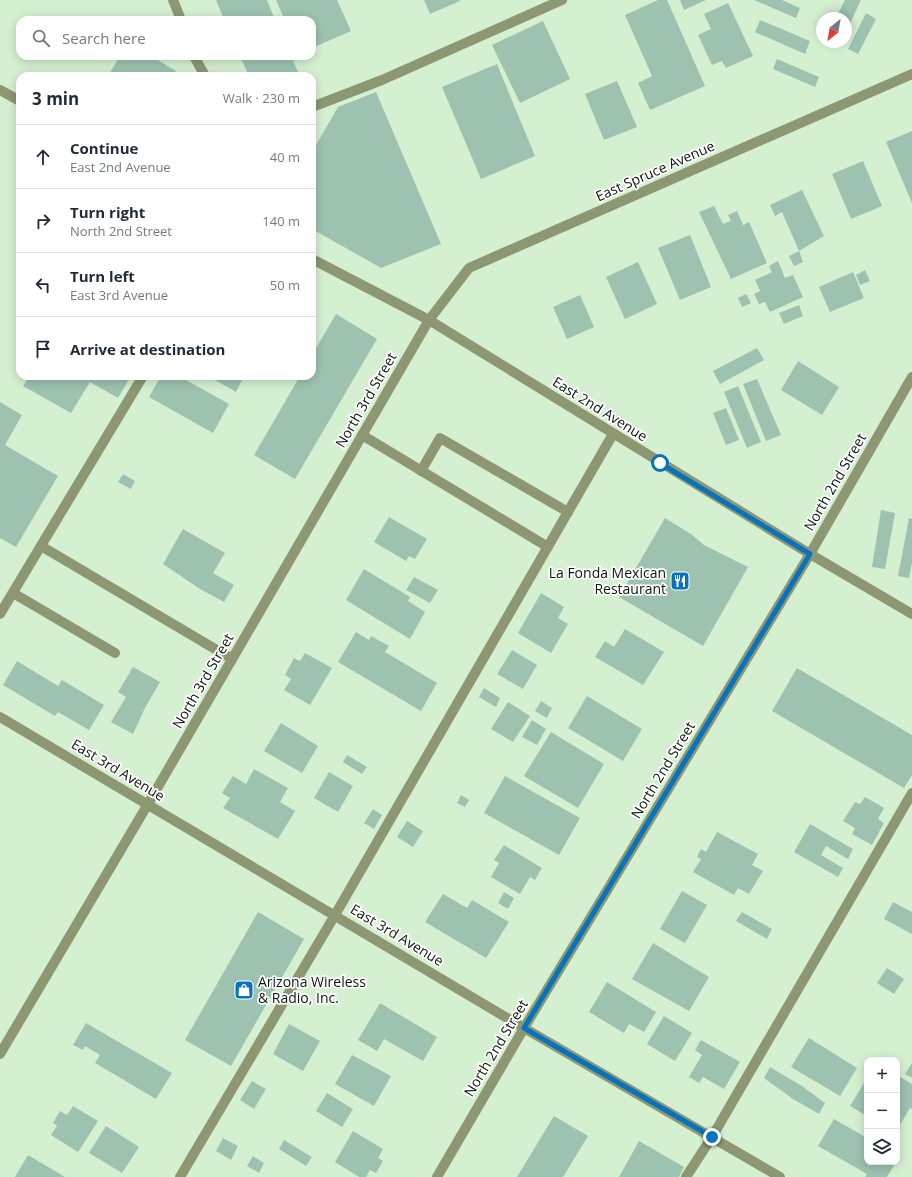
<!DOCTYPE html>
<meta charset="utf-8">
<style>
:root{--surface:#fff;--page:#f2f2f3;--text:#1f2937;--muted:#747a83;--line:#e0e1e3}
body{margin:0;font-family:"Open Sans",sans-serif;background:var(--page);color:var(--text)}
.controls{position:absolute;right:12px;bottom:12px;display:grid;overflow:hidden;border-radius:8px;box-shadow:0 2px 10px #0003}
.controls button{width:36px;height:36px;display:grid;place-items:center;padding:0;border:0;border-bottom:1px solid var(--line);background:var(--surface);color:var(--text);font:20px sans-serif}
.compass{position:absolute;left:816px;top:12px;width:36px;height:36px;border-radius:50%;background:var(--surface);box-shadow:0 2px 10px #0003;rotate:211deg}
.stop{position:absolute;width:12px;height:12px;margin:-9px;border:3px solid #0772bd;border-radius:50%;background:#fff}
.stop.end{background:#0772bd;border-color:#fff;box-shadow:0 1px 4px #0008}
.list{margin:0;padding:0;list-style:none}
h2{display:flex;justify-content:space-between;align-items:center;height:52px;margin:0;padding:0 16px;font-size:17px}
h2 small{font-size:13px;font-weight:400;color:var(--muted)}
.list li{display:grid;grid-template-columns:26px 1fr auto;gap:12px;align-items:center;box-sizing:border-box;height:64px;padding:0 16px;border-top:1px solid var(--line)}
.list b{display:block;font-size:15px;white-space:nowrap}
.list p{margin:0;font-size:13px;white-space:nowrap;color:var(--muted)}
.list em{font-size:13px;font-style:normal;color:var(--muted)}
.icon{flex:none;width:22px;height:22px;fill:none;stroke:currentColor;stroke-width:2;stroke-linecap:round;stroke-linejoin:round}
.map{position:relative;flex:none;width:912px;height:1177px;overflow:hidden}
.search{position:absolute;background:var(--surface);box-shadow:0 2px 10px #0003;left:16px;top:16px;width:300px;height:44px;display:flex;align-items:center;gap:10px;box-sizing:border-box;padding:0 14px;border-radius:12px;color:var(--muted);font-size:15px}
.panel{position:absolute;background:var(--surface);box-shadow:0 2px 10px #0003;left:16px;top:72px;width:300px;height:308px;border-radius:12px}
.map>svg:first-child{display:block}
.building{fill:#9dc3b0}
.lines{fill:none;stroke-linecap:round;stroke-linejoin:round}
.lane{stroke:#8d9771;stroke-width:10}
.street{stroke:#8d9771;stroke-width:10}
.route{stroke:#0772bd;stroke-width:5}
.labels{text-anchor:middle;stroke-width:3.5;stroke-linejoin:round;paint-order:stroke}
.street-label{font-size:14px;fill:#0b140a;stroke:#fff}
.poi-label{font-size:14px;fill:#0b140a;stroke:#fff;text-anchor:end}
</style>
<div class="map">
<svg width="912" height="1177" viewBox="0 0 912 1177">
<rect width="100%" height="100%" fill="#d5f0d1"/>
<!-- building -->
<g class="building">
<path d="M216 0H267L275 20H224Z"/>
<path d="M276 0H337L351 31 312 48V20H285Z"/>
<path d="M424 0H459L460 1 430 14Z"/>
<path d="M658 0H667L705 86 650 110 638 83 652 76 625 15Z"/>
<path d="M680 0H706L684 10Z"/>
<path d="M754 0H782L800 8 796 18Z"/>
<path d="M845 0H861L846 32V18H836Z"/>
<path d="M728 3 753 56 726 68 722 61 712 65 698 35 711 29 704 14Z"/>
<path d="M866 13 876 19 858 54 848 49Z"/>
<path d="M760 20 810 41 805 54 755 32Z"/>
<path d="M543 21 570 79 520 103 492 45Z"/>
<path d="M120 56H151L176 71 173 76H108Z"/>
<path d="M240 56H291L298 72 290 76H249Z"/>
<path d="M777 59 819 77 815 87 773 69Z"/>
<path d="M497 64 535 156 481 179 442 87Z"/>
<path d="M617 81 637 127 604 140 585 94Z"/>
<path d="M376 92 441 244 381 268 312 229V152L338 107Z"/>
<path d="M912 131V203L886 142Z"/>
<path d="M863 161 882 206 851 219 832 174Z"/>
<path d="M802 190 824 236 799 251 803 262 794 266 789 256 799 251 782 212 775 216 770 205Z"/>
<path d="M714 206 723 224 731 221 728 215 737 211 743 225 749 222 767 263 731 279 699 212Z"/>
<path d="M690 235 711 287 680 300 658 248Z"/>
<path d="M778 261 785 278 793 275 803 297 770 312 765 302 759 304 754 294 760 291 755 280 772 272 769 266Z"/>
<path d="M638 262 657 304 625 319 606 277Z"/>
<path d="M865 270 870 281 860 285 856 275Z"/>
<path d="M853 272 864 298 830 312 819 287Z"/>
<path d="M746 294 751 303 742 307 738 298Z"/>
<path d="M580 295 594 327 567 339 553 307Z"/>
<path d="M799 305 803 316 784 324 779 313Z"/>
<path d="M336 314 377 339 295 479 254 455 300 376H312V355Z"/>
<path d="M757 348 764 360 720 384 713 371Z"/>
<path d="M798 361 839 387 822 415 781 390Z"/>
<path d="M29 376H131L118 398 90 382 71 413 23 386Z"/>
<path d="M161 376H179L229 404 213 433 149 397Z"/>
<path d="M208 376H244L236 392Z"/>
<path d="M757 379 781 435 766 441 743 384Z"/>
<path d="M738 386 761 442 747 448 724 392Z"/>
<path d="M0 402 22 415 5 445 58 476 16 547 0 538Z"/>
<path d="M726 408 739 440 726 445 713 413Z"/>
<path d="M123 474 135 481 131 489 118 482Z"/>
<path d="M881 510 895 513 885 569 872 567Z"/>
<path d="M389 517 427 539 415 559 409 556 406 561 374 542Z"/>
<path d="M665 518 691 534 704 545 748 567 703 646 619 597Z"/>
<path d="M909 518 912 519V563L909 578 898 576Z"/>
<path d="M183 529 225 553 213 573 234 585 224 602 200 589 163 564Z"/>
<path d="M364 569 410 597 408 601 425 612 410 639 346 600Z"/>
<path d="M414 577 438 590 430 603 406 590Z"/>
<path d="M541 593 564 607 558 618 568 624 551 653 518 633Z"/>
<path d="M625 629 664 652 643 685 595 657 605 641 614 647Z"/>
<path d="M356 632 369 640 371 636 389 646 385 652 437 683 421 711 338 662Z"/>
<path d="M512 650 537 665 523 689 497 674Z"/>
<path d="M305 653 332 668 310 705 284 690 291 679 285 675 294 658 300 661Z"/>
<path d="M17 661 58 686 62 680 104 705 89 730 58 712 55 716 3 685Z"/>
<path d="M133 667 160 682 145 708 133 734 111 722 126 697 118 692Z"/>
<path d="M797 668 912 735V775L904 788 772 711Z"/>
<path d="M484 688 500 698 496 707 479 697Z"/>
<path d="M587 696 642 729 623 761 568 728Z"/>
<path d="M541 701 552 708 547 718 535 711Z"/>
<path d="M508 702 530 716 513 742 491 729Z"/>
<path d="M532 720 546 729 537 745 522 737Z"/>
<path d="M281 723 318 746 302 773 264 751Z"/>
<path d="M551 732 604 764 578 808 524 776Z"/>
<path d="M347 755 367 767 362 774 343 762Z"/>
<path d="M254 769 288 788 280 802 295 811 278 839 223 808 230 798 222 793 233 776 246 784Z"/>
<path d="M329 772 353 786 338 812 314 798Z"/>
<path d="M505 776 580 818 559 855 484 813Z"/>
<path d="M461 795 469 800 465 807 457 803Z"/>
<path d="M865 797 884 808 878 819 884 823 872 845 852 834 855 828 843 821 855 802 860 804Z"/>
<path d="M373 809 382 815 374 829 364 823Z"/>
<path d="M407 821 423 831 413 847 397 837Z"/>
<path d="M810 824 853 849 848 859 826 846 821 855 843 868 838 877 794 852Z"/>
<path d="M717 832 758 854 752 865 763 871 749 894 738 888 734 895 693 872 701 859 697 857 701 849 706 852Z"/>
<path d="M504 845 542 868 535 880 530 877 520 894 491 877 499 863 494 860Z"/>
<path d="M682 891 707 905 685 943 660 929Z"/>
<path d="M504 892 514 898 508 909 498 903Z"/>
<path d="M443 894 467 908 472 900 509 922 486 958 425 922Z"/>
<path d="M893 902 912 912V934L884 919Z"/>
<path d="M258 912 304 939 231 1066 185 1040Z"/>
<path d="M742 912 772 929 767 939 736 921Z"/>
<path d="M653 943 709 977 689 1011 632 979Z"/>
<path d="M887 968 904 979 894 994 877 983Z"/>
<path d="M607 982 656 1012 644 1032 629 1024 624 1033 589 1012Z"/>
<path d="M380 1003 437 1037 423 1061 384 1039 377 1051 358 1040Z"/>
<path d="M664 1016 692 1033 675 1061 647 1044Z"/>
<path d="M86 1023 172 1073 156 1099 95 1063 100 1055 85 1046 83 1050 73 1045Z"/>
<path d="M289 1024 320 1041 303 1071 273 1054Z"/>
<path d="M809 1038 857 1068 840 1096 791 1067Z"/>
<path d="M701 1040 740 1062 724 1089 703 1077 699 1083 689 1077 702 1055 695 1050Z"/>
<path d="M352 1055 391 1076 374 1106 335 1084Z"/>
<path d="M912 1063V1078L905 1074Z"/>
<path d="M770 1067 802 1086 825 1103 819 1114 793 1099 764 1078Z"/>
<path d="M897 1075 912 1084V1109L910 1108 897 1130Z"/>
<path d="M867 1078V1116L850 1106Z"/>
<path d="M252 1081 266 1089 254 1109 240 1100Z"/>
<path d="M327 1093 353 1109 342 1127 316 1111Z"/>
<path d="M73 1106 98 1121 78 1152 51 1135 57 1126 53 1123 60 1111 67 1115Z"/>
<path d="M554 1116 588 1136 563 1177H517Z"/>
<path d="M834 1119 867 1138V1162H896L887 1177H865L867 1174 818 1146Z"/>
<path d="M106 1126 139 1147 122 1173 89 1153Z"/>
<path d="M353 1131 383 1149 378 1158 383 1161 376 1173 370 1170 366 1177H359L335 1162Z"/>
<path d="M223 1138 238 1146 231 1160 216 1151Z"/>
<path d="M284 1140 312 1157 306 1166 279 1149Z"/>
<path d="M639 1141 684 1167 679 1177H619Z"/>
<path d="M28 1155 65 1177H15Z"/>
<path d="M253 1156 264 1163 259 1173 247 1166Z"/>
</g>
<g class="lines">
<!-- lane -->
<g class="lane">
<path d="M173 0 181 20"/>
<path d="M194 56 205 76"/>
<path d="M312 107 382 80 562 0"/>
<path d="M362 435 548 547"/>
<path d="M421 471 440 438 568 512"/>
<path d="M41 546 232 659"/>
<path d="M13 593 115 653"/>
<path d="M0 614 143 376"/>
<path d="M180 1177 335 915 613 434"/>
<path d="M686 1177 712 1137 912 793"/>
</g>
<!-- street -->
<g class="street">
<path d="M0 90 20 101"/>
<path d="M312 259 429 320 810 554 912 614"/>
<path d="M0 717 524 1028 780 1177"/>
<path d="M0 1054 148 804 429 320 469 268 912 74"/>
<path d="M437 1177 524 1028 810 554 912 377"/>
</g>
</g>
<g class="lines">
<!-- route -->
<path class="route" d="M660 463 810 554 524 1028 712 1137"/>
</g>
<!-- icons -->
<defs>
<g id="restaurant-square" transform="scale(1)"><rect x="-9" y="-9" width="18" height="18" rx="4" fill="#0772bd" stroke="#fff"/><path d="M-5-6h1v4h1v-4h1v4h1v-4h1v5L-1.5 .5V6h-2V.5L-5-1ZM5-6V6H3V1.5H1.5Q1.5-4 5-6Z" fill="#fff"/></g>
<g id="shop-square" transform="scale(1)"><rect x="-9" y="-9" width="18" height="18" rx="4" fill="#0772bd" stroke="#fff"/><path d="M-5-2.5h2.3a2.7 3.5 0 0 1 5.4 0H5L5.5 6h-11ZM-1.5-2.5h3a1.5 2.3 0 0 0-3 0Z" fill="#fff"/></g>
</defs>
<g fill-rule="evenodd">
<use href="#restaurant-square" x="680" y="581"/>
<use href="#shop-square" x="244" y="990"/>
</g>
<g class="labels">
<!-- street labels -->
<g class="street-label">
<text transform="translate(655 171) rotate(-24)" y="5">East Spruce Avenue</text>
<text transform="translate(366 400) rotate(-60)" y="5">North 3rd Street</text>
<text transform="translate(600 409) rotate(32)" y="5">East 2nd Avenue</text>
<text transform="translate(835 482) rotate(-60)" y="5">North 2nd Street</text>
<text transform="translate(203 681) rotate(-60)" y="5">North 3rd Street</text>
<text transform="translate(118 770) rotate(31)" y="5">East 3rd Avenue</text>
<text transform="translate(663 770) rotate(-59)" y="5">North 2nd Street</text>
<text transform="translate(397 935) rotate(31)" y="5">East 3rd Avenue</text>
<text transform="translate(496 1048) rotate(-59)" y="5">North 2nd Street</text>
</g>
<!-- poi labels -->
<g class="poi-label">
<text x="666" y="578">La Fonda Mexican<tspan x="666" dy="16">Restaurant</tspan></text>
<text x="258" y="987" text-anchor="start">Arizona Wireless<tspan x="258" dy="16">&amp; Radio, Inc.</tspan></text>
</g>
</g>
</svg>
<div class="controls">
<button>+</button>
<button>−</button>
<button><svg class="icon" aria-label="layers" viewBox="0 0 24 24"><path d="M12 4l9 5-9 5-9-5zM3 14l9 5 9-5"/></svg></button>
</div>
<svg class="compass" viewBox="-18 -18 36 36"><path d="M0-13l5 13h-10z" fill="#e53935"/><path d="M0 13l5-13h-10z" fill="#747a83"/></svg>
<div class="stop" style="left:660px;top:463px"></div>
<div class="stop end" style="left:712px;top:1137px"></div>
<div class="search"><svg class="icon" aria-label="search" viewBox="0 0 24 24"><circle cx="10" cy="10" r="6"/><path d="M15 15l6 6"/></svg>Search here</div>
<section class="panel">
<h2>3 min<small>Walk · 230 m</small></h2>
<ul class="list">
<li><svg class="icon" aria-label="ahead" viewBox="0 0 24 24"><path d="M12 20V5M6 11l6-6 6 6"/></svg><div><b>Continue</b><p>East 2nd Avenue</p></div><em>40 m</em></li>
<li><svg class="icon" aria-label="right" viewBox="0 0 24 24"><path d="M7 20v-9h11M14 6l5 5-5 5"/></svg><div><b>Turn right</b><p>North 2nd Street</p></div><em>140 m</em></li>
<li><svg class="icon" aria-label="left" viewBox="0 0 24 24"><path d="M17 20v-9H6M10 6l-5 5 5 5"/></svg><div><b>Turn left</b><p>East 3rd Avenue</p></div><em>50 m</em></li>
<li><svg class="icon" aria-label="arrive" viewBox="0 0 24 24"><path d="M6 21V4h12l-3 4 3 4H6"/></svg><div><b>Arrive at destination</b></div></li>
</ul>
</section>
</div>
